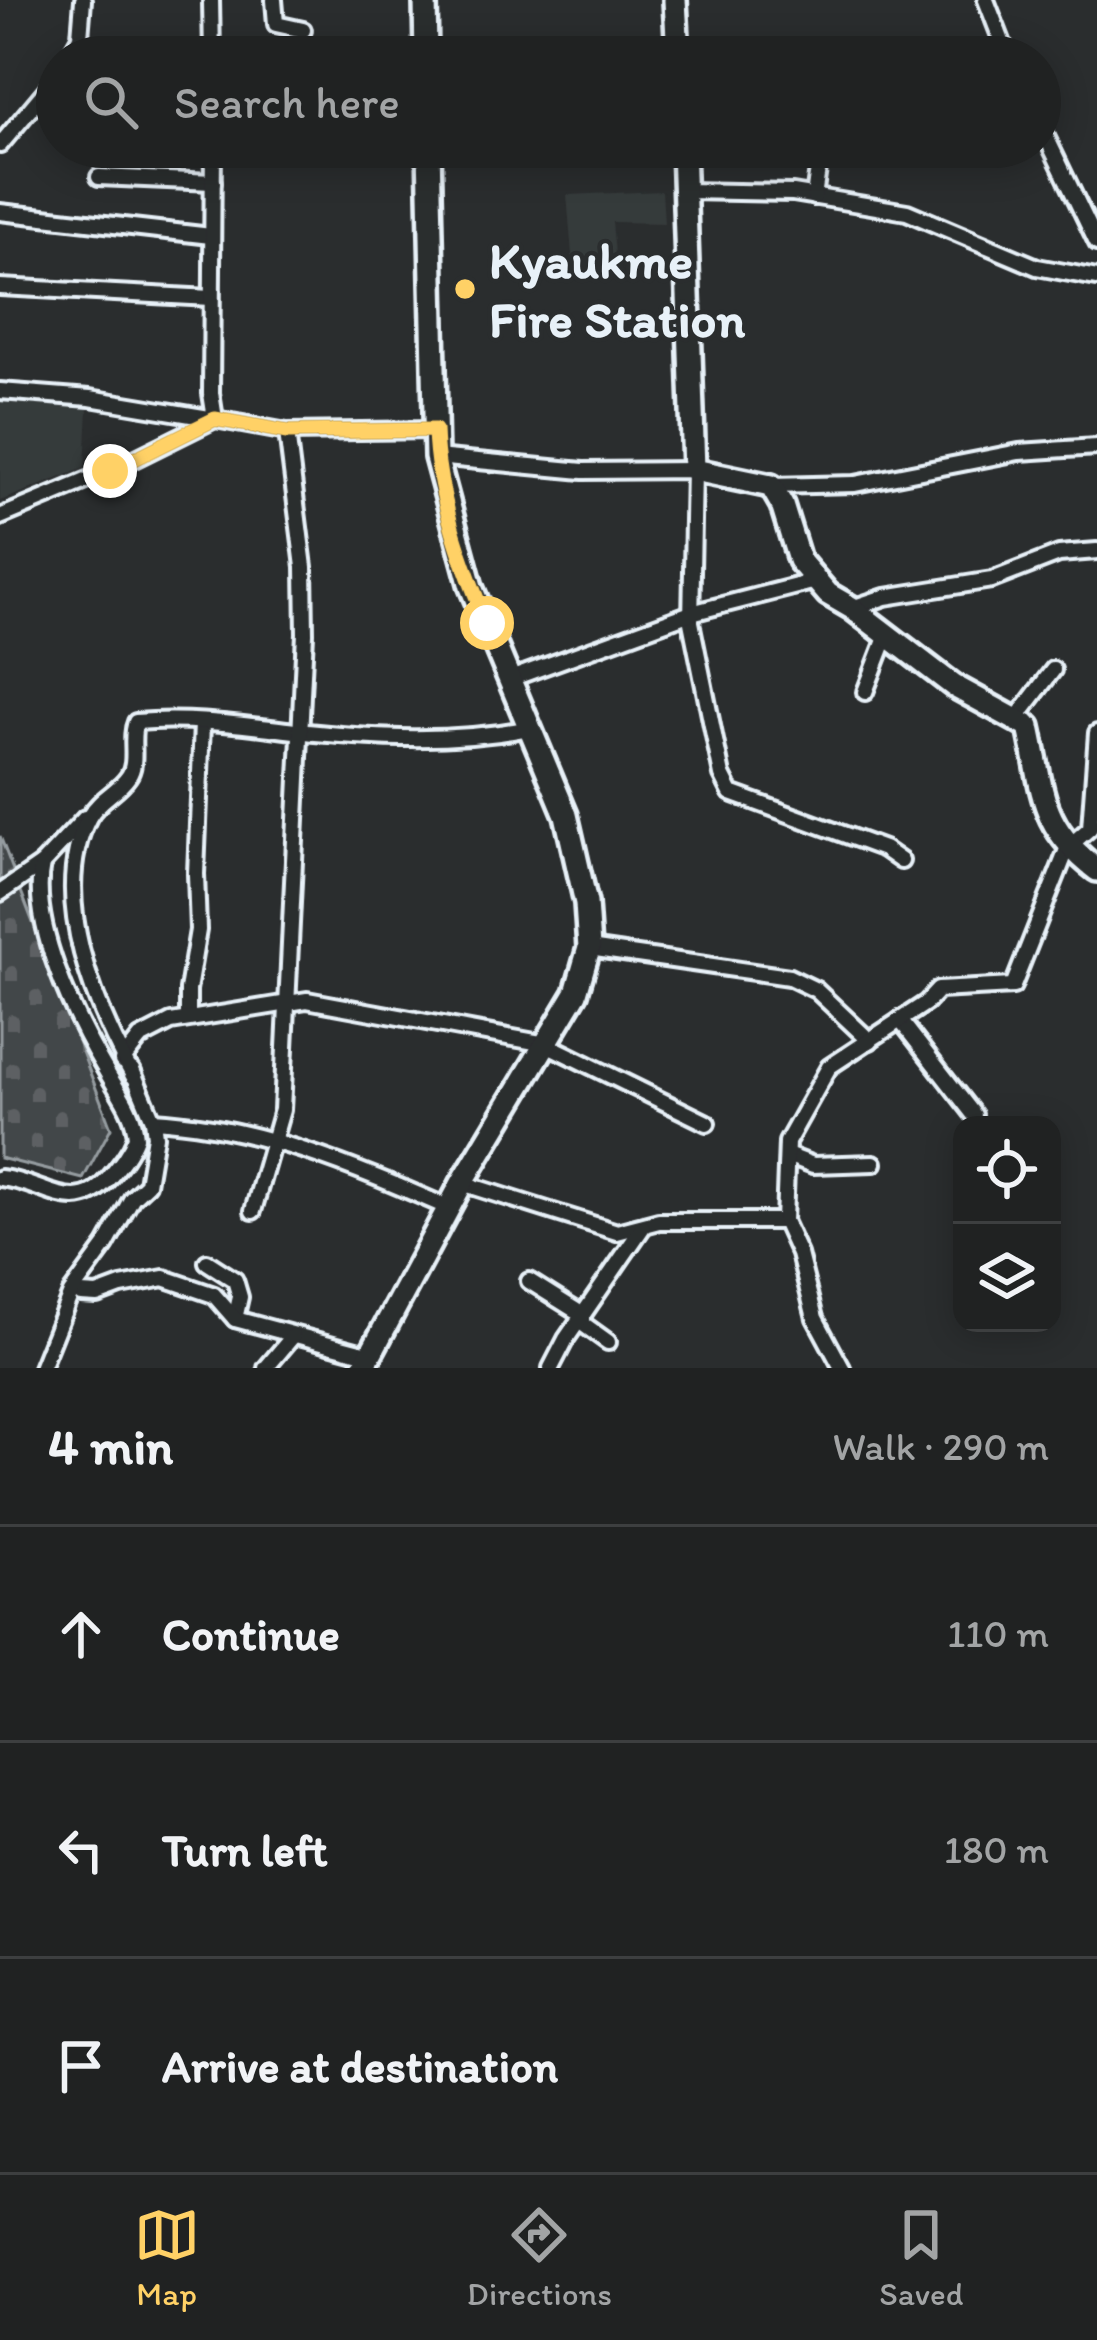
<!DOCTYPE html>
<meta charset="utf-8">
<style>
:root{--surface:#202222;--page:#282a2a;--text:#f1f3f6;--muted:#a2a4a5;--line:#3d3f40;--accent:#ffd166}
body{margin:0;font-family:Itim,sans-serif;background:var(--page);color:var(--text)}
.controls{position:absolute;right:36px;bottom:36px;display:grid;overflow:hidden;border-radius:24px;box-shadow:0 6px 30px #0003}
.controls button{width:108px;height:108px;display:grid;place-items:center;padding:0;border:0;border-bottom:3px solid var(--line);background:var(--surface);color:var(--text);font:60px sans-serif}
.stop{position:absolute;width:36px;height:36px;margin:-27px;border:9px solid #ffd166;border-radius:50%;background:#fff}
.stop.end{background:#ffd166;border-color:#fff;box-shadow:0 3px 12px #0008}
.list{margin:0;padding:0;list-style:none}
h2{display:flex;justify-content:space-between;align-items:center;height:156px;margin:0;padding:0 48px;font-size:51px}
h2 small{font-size:39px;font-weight:400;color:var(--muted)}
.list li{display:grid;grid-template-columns:78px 1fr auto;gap:36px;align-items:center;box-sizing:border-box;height:216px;padding:0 48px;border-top:3px solid var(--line)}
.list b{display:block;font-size:45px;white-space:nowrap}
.list em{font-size:39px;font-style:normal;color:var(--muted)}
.icon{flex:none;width:66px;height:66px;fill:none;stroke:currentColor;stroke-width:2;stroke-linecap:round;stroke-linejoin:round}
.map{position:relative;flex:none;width:1097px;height:1368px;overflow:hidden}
.search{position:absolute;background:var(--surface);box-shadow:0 6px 30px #0003;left:36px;right:36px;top:36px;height:132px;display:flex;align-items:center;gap:30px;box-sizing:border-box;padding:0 42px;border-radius:66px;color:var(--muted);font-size:45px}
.sheet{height:804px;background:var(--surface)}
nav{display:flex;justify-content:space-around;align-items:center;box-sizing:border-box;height:168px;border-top:3px solid var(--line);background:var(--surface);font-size:33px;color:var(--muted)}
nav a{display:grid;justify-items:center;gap:6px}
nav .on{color:var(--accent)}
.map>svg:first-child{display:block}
.built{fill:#363a3b}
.cemetery{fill:url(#cemetery-stones);stroke:#959ca0;stroke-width:3}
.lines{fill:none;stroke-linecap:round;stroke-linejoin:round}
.street-casing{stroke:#e8f1f8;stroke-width:22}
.secondary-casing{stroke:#e8f1f8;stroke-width:30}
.street{stroke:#2a2d2e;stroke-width:14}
.secondary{stroke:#2a2d2e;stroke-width:21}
.route{stroke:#ffd166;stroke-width:15}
.poi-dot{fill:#ffd166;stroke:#2a2d2e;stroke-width:4.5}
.labels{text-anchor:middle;stroke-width:9;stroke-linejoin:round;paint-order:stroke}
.poi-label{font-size:51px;font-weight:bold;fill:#e8f1f8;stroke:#2a2d2e;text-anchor:start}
</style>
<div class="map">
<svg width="1097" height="1368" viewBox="0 0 1097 1368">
<defs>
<pattern id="cemetery-stones" width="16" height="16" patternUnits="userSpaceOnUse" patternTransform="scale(3)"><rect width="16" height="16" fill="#424648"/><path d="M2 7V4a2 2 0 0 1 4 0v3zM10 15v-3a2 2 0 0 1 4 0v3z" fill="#5d6163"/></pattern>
</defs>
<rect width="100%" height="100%" fill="#2a2d2e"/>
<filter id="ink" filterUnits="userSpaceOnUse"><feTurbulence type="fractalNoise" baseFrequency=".00833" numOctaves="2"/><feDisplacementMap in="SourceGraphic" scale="24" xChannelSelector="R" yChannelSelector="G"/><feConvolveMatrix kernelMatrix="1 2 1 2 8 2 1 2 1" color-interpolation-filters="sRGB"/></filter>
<g filter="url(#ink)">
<!-- built -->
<g class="built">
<path d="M662 191 664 223 612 222 616 265 573 267 567 195Z"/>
<path d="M0 401 88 409 85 468 0 501Z"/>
</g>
<!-- cemetery -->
<path class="cemetery" d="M0 836 111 1128 83 1179 0 1158Z"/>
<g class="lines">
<!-- street casing -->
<g class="street-casing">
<g id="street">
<path d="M211 0 212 57"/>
<path d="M274 0 276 24 303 30"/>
<path d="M986 0 1008 57"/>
<path d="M69 57 80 37 83 0"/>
<path d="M1040 124 1097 243"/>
<path d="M0 145 57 77"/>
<path d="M99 177 213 182"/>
<path d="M686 191 793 193 907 212 1037 267 1097 278"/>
<path d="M814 197 821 147"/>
<path d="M0 212 211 236"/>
<path d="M0 287 211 298"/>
<path d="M0 391 90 398 215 419 211 393 213 147"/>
<path d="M436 457 583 471 694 470 691 622 722 775 731 793 884 849 901 861"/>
<path d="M771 486 855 484 1019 452 1097 447"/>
<path d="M0 517 110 471 215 419 287 432 435 430"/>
<path d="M852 608 885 597 992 580 1059 554 1097 551"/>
<path d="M510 679 691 613 816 581"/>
<path d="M865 692 887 635"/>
<path d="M1015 720 1053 670"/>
<path d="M0 893 42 864 85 818"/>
<path d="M589 948 789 977 816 990 870 1041"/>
<path d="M188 1018V990L198 930 196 874 202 723"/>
<path d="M900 1020 974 1115"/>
<path d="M122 1061 140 1038 171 1022 307 1000 546 1044 707 1123"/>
<path d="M133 1076C95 1006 48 896 89 817 99 799 118 792 128 777 139 762 129 738 136 722 188 717 244 725 296 731 373 739 454 743 530 728"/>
<path d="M153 1120C258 1126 354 1167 449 1208"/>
<path d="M787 1155 813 1165 874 1163"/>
<path d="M0 1178C43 1181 74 1219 109 1178 120 1165 130 1153 136 1137 134 1111 117 1091 105 1069 75 1019 29 923 42 864"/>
<path d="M462 1183 617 1232 659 1221H784"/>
<path d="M253 1211 282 1110 305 633 304 567 287 432"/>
<path d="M207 1262 235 1280 240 1297 235 1319"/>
<path d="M529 1281 583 1315V1324L608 1342"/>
<path d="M81 1294 97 1295 121 1286 164 1278 214 1295 235 1319 371 1355"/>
<path d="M41 1368 71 1293 106 1245 132 1198 147 1184 155 1136 153 1120 132 1070"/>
<path d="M266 1368 293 1336"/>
<path d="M551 1368 566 1339 643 1227"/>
<path d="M842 1368 815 1318 799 1254 784 1221 787 1142 829 1067 926 1003 938 990 1013 986 1068 847 1090 828 1097 733"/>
</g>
</g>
<!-- secondary casing -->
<g class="secondary-casing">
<g id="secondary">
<path d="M425 0 426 57"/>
<path d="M675 0 678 57"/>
<path d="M683 147 694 470 771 486 782 505 799 560 828 594 852 608 954 686 1029 727C1044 795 1039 825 1097 870"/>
<path d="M363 1368 462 1183 576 993 589 948 586 903 566 815 471 587 436 457 429 147"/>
</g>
</g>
<!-- street -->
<use href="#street" class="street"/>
<!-- secondary -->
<use href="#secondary" class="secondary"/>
</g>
</g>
<g class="lines" filter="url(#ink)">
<!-- route -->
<path class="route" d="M110 471 215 419 287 432 435 430C437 495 462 564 487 623"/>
</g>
<!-- markers -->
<circle class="poi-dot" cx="465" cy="289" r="12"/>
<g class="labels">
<!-- poi labels -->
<g class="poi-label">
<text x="489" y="278">Kyaukme<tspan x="489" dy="59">Fire Station</tspan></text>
</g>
</g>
</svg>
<div class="controls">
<button><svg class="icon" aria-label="locate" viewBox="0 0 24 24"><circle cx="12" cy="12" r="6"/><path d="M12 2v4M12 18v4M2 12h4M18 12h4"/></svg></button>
<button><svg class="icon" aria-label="layers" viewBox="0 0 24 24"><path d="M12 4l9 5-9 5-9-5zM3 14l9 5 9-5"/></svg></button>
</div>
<div class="stop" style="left:487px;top:623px"></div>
<div class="stop end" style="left:110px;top:471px"></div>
<div class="search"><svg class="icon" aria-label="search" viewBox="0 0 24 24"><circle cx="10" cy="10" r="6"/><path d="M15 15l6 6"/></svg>Search here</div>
</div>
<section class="sheet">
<h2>4 min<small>Walk · 290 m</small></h2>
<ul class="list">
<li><svg class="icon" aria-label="ahead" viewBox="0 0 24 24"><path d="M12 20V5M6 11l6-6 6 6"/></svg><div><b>Continue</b></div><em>110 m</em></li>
<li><svg class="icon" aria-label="left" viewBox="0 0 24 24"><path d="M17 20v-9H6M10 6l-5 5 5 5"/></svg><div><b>Turn left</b></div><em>180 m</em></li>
<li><svg class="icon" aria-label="arrive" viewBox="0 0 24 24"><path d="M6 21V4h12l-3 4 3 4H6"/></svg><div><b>Arrive at destination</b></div></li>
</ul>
</section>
<nav>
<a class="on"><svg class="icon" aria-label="map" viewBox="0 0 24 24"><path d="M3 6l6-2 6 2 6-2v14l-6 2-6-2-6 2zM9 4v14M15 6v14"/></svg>Map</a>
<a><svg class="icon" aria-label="directions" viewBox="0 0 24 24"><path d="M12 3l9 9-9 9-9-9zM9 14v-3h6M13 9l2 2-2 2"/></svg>Directions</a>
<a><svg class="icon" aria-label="saved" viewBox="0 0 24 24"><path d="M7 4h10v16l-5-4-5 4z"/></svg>Saved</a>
</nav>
